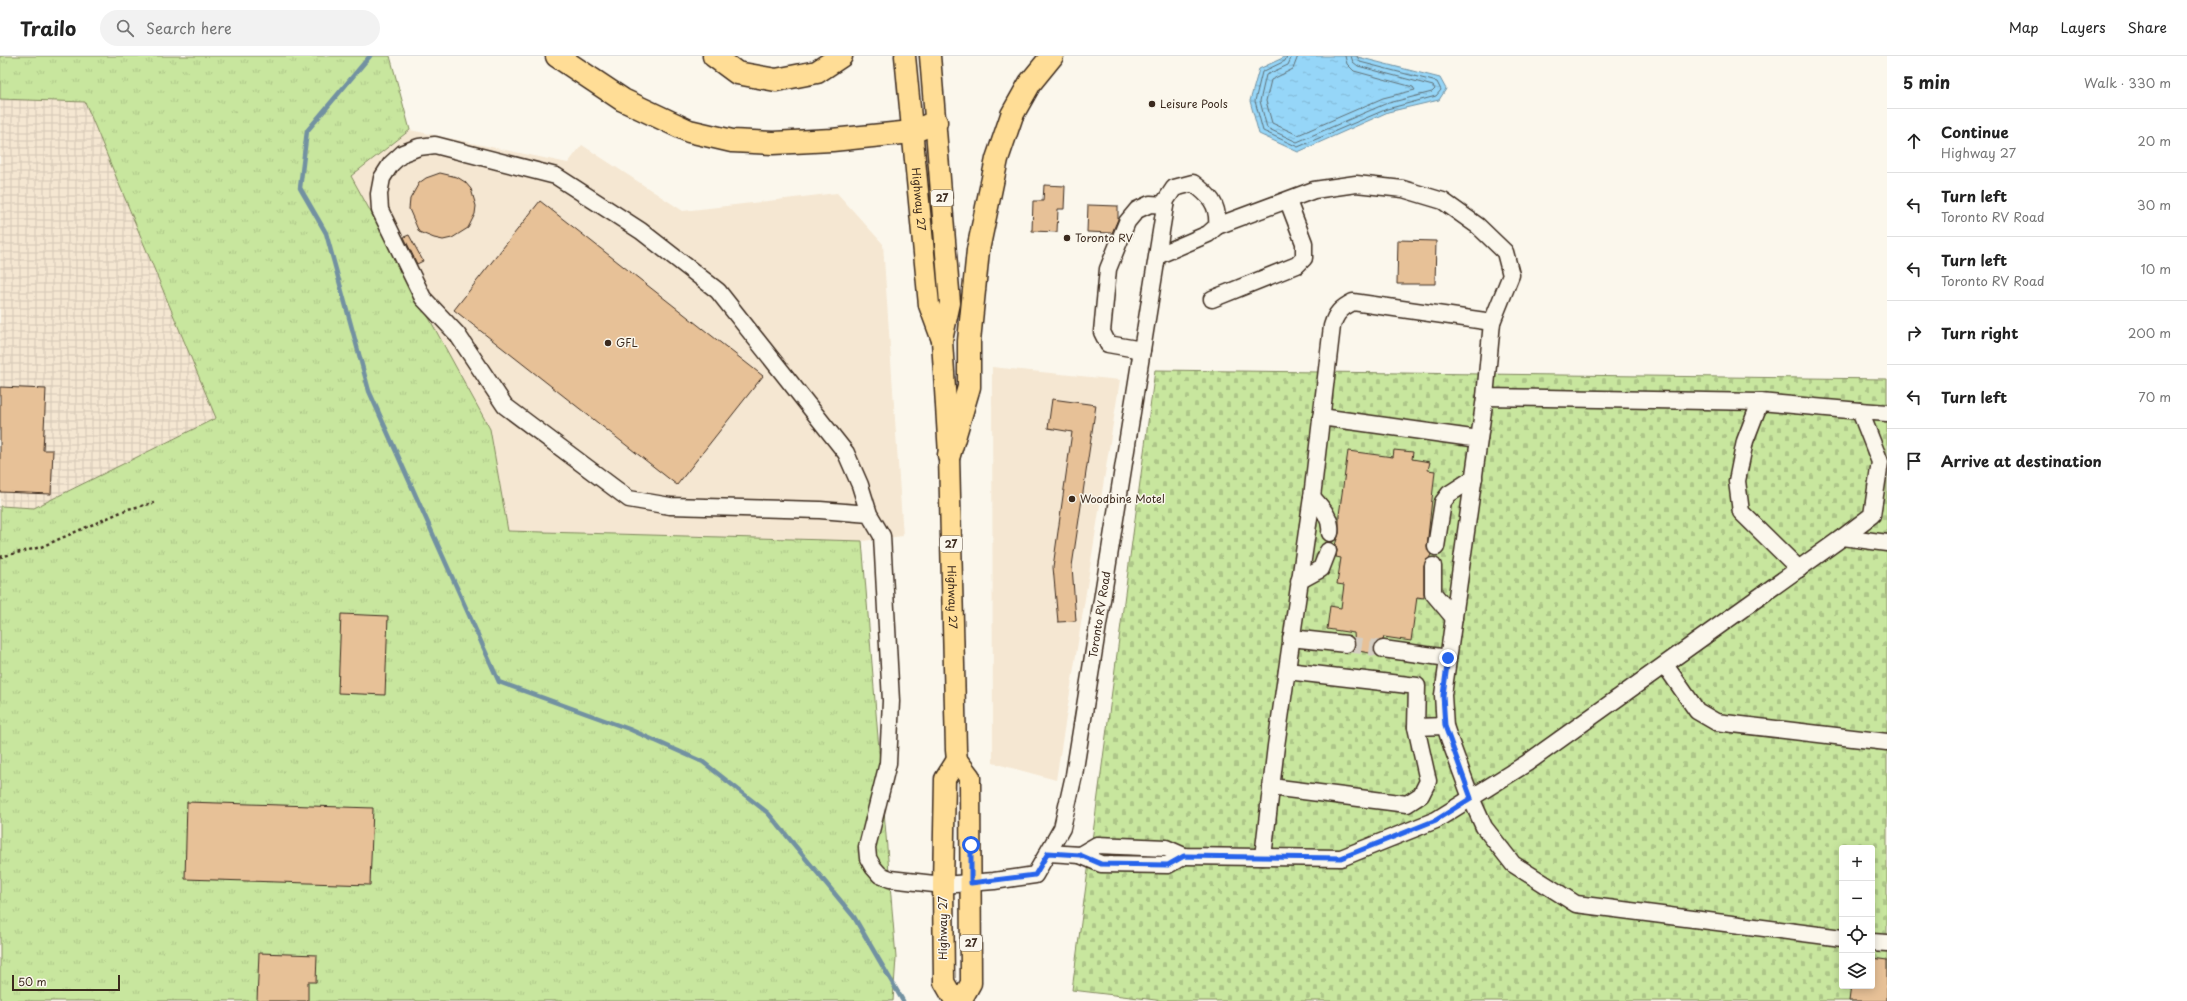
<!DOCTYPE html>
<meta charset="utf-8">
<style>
:root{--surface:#fff;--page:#f2f2f2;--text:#222;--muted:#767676;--line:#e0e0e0}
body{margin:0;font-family:"Playpen Sans",sans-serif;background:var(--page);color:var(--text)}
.controls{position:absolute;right:12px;bottom:12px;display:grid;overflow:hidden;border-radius:4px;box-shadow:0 2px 10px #0003}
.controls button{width:36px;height:36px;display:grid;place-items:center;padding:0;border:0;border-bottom:1px solid var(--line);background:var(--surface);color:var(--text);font:20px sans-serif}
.scale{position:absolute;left:12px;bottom:10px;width:108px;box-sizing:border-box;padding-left:4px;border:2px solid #3b2a1e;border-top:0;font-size:11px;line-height:14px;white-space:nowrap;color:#3b2a1e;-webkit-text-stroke:3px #fbf7ec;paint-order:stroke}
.stop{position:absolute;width:12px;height:12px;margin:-9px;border:3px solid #2563eb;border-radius:50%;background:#fff}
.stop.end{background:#2563eb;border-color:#fff;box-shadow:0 1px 4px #0008}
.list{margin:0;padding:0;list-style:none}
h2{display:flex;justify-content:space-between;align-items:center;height:52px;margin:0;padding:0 16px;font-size:17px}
h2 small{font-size:13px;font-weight:400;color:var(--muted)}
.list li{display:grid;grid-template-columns:26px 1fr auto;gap:12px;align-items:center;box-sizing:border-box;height:64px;padding:0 16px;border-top:1px solid var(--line)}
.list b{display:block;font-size:15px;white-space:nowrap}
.list p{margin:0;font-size:13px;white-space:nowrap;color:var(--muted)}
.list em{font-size:13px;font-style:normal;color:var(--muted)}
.icon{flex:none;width:22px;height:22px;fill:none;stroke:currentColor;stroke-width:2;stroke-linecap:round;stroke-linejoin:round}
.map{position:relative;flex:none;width:1887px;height:945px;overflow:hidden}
header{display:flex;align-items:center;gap:24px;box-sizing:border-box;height:56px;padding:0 20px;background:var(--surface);border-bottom:1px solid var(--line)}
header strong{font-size:19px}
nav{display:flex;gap:22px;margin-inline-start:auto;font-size:14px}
.search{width:280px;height:36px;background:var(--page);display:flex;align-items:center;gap:10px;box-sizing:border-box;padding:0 14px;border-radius:22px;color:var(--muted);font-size:15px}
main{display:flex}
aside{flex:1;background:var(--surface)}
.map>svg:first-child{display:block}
.built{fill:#f5e7d2}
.industrial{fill:url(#industrial-grid)}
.grass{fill:url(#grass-tufts);stroke:#82885e}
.cemetery{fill:url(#cemetery-stones);stroke:#82885e;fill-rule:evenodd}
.water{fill:url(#water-ripples);stroke:#7291a1}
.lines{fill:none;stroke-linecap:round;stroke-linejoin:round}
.shore{stroke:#5f6f75;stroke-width:1}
.stream{stroke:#7291a1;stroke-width:4.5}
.building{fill:#e7c197;stroke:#3b2a1e}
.minor-tunnel{stroke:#d5cec3;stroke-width:16;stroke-dasharray:16 8;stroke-linecap:butt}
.minor-casing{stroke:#3b2a1e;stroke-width:19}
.major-casing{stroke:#3b2a1e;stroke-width:23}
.highway-casing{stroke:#3b2a1e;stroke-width:25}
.path{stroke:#3b2a1e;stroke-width:2.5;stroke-dasharray:3 3;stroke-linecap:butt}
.minor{stroke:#fbf7ec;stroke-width:16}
.major{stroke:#ffdd96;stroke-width:20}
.highway{stroke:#ffdd96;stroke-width:22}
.route{stroke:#2563eb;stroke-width:5}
.poi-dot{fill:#3b2a1e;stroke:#fbf7ec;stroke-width:1.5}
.labels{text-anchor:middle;stroke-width:3;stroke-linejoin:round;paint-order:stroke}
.shield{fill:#fbf7ec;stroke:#75685c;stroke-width:1}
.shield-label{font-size:10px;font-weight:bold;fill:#3b2a1e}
.poi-label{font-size:11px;fill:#3b2a1e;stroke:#fbf7ec;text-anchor:start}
.street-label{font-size:11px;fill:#3b2a1e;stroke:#fbf7ec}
</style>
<header>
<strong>Trailo</strong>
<div class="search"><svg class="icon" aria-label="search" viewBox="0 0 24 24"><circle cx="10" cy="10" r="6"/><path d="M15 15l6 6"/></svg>Search here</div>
<nav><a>Map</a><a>Layers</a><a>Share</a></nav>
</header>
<main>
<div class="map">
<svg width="1887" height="945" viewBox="0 0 1887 945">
<defs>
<pattern id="industrial-grid" width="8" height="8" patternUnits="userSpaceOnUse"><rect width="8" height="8" fill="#f5e7d2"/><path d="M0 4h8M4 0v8" fill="none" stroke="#d3c6b4"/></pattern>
<pattern id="grass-tufts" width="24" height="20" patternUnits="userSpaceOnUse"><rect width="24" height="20" fill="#c8e69e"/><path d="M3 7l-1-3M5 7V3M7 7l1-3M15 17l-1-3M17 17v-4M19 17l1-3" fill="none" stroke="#adc588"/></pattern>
<pattern id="cemetery-stones" width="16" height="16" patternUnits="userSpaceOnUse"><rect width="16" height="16" fill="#c8e69e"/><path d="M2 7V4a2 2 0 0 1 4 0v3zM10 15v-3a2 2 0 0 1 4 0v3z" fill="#adc588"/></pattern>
<pattern id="water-ripples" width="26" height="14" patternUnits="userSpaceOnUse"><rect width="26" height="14" fill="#96d6f8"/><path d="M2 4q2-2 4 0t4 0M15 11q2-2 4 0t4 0" fill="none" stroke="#82b8d4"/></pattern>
</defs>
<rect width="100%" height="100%" fill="#fbf7ec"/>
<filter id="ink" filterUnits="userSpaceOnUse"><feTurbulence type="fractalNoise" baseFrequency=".025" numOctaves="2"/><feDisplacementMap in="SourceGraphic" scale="8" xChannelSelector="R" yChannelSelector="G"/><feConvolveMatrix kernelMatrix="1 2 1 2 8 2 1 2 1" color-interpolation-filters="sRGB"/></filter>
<g filter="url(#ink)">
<!-- built -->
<g class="built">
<path d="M410 74 568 107 582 89 683 155 837 137 883 188 903 480 862 485 508 475 490 373 351 120Z"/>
<path d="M992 311 1120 324 1056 724 993 707Z"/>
</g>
<!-- industrial -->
<path class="industrial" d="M0 43 85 46 217 362 34 452 0 450Z"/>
<!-- grass -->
<path class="grass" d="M0 0H390L410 74 351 120 490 373 508 475 862 485 896 902 893 945H0V450L34 452 216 362 85 46 0 43Z"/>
<!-- cemetery -->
<path class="cemetery" d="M1155 314 1887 323V945H1164L1072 934ZM1842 792H1872V930H1842Z"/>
<!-- water -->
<path class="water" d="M1287 0H1354L1440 22 1446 33 1439 44 1388 56 1298 96 1259 78 1250 45 1259 13Z"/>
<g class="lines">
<!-- shore -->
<g class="shore">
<path d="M1287 0 1285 5 1262 16 1255 45 1263 75 1298 91 1387 53 1436 40 1441 34 1437 26 1360 6 1357 0"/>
<path d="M1292 0 1288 9 1266 19 1260 45 1267 72 1297 86 1385 48 1432 36 1435 33 1433 30 1358 10 1353 6 1351 0"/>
<path d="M1298 0 1293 13 1271 24 1266 45 1272 67 1298 79 1383 42 1415 34 1413 31 1354 15 1347 8 1345 0"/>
</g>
<!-- stream -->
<path class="stream" d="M370 0 307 75 300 132 326 177 369 335 499 626 629 673 703 706 768 757 854 861 903 945"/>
</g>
<!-- building -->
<g class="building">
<path d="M440 117 457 121 465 126 471 133 476 150 475 158 468 172 452 182 443 184 434 182 419 176 409 153 410 143 419 127 426 122Z"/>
<path d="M1044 129 1065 130 1064 153H1058L1057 176 1032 175 1033 145H1043Z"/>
<path d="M540 145 763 320 677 429 454 254Z"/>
<path d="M1088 149 1118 150V163L1112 177 1087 176Z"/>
<path d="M409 179 423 205 417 208 404 181Z"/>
<path d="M1398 184 1436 185 1435 228H1397Z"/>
<path d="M0 331 46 333 43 394H53L51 438 0 436Z"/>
<path d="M1052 343 1096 349 1072 510 1076 565 1058 566 1053 511 1072 376 1048 372Z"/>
<path d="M1394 394 1413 396 1412 403 1430 406 1428 414 1435 415 1427 490 1431 499 1424 510V542L1417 541 1411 585 1384 581 1383 584 1375 588V598L1353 594 1355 589 1354 577 1327 573 1330 550 1341 552 1344 529 1337 528 1341 502 1336 501 1337 494 1335 489 1339 477V459L1348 395 1393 401Z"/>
<path d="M341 558 388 560 385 639 338 637Z"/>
<path d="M187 746 373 752 370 829 185 823Z"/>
<path d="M259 897 317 899 316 926H308V945H257Z"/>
<path d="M1872 902 1887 904V945H1849L1851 930H1872Z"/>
</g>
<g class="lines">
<!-- minor-tunnel -->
<path class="minor-tunnel" d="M1346 588 1383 593"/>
<!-- minor casing -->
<g class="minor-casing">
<g id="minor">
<path d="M1217 170 1314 134 1356 128 1403 133 1443 145 1478 170 1505 196 1511 219 1492 266 1485 341 1760 346 1860 355 1880 406 1872 459 1843 481"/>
<path d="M1212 243 1297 209 1304 202V187L1288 145"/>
<path d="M1142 294 1108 288 1102 276 1108 213 1127 166 1137 154 1150 148 1165 149"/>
<path d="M1485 341 1443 639 1445 670 1449 682 1471 742 1484 771 1513 808 1576 848 1842 882"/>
<path d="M1760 346 1745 385 1737 425 1741 456 1799 513"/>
<path d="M1860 355 1887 357"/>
<path d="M1321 361 1479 383"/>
<path d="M1312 441C1322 452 1332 462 1330 477"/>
<path id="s1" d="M869 458 820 454 670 450 629 443 505 350 457 278 423 242 380 154 379 138 382 122 391 108 403 97 419 91 435 89 556 120 641 175 718 235 846 397 860 429 869 458 882 480 891 645 888 707 867 791 868 802 873 811 880 819 890 823 943 829 994 825 1035 819 1062 772 1074 719 1166 144 1174 132 1193 127C1209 139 1219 148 1217 170L1208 178 1157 200"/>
<path d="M1436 491 1443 446 1449 438 1474 422"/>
<path d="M1433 510V537L1454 562"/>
<path d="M1299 525 1321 513 1328 495"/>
<path d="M1291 582 1346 588"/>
<path d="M1383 593 1448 602"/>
<path d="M1665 609 1697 655 1716 666 1887 686"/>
<path d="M1287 615 1417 630 1416 671"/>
<path d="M1271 731 1407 748 1421 739 1428 725 1416 671 1445 670"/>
<path d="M1048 797 1080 799 1101 808 1168 809 1184 800"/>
<path d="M1080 799 1097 789 1166 792 1184 800 1341 802 1436 764 1527 707 1843 481 1887 487"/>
<path d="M1263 801 1276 690 1312 441 1332 270C1336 257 1341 252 1353 246L1492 266"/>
<path d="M1872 886 1887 887"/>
</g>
</g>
<!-- major casing -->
<g class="major-casing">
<g id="major">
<path id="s2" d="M905 0 929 249 942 284"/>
<path id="s3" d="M930 0 950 247 942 284 949 399 956 694 957 704 970 721 971 927 961 945"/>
<path d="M955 945 944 926 943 829 945 723 957 704"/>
</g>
</g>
<!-- highway casing -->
<g class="highway-casing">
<g id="highway">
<path d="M557 0 623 44 689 75 732 85 773 87 832 84 912 76 936 66"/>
<path d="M714 0 737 17 776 24 817 16 841 0"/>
<path d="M949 399 969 331V285L978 194 997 103 1012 59 1030 27 1052 0"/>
</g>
</g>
<!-- path -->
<path class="path" d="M0 501 41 491 128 453 154 447"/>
<!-- minor -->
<use href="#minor" class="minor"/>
<!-- major -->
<use href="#major" class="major"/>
<!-- highway -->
<use href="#highway" class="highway"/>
</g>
</g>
<g class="lines" filter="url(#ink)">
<!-- route -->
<path class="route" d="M971 789V827L1035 819 1048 797 1080 799 1101 808 1168 809 1184 800 1341 802 1436 764 1471 742 1445 670 1443 639 1448 602"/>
</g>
<!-- markers -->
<g class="poi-dot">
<circle cx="1152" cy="48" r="4"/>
<circle cx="1067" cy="182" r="4"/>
<circle cx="608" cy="287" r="4"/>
<circle cx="1072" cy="443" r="4"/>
</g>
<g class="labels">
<!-- shield labels -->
<g class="shield">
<rect x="931" y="134" width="22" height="16" rx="3"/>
<rect x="940" y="480" width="22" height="16" rx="3"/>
<rect x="960" y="879" width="22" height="16" rx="3"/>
</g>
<g class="shield-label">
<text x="942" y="146">27</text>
<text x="951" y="492">27</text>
<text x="971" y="891">27</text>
</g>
<!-- poi labels -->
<g class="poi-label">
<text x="1160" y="52">Leisure Pools</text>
<text x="1075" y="186">Toronto RV</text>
<text x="616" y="291">GFL</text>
<text x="1080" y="447">Woodbine Motel</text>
</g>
<!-- street labels -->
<g class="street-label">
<text dy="4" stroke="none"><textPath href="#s2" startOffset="144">Highway 27</textPath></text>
<text dy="4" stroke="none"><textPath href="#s3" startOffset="543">Highway 27</textPath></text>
<text dy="4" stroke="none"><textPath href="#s1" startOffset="2123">Toronto RV Road</textPath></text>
<text transform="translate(943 872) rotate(-90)" y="4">Highway 27</text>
</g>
</g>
</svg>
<div class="controls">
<button>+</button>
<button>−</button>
<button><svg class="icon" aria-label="locate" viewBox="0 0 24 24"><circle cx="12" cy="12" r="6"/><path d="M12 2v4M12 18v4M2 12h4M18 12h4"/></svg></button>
<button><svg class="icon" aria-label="layers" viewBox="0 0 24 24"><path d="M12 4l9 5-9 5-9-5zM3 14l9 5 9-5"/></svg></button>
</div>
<div class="scale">50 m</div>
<div class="stop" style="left:971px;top:789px"></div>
<div class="stop end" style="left:1448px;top:602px"></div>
</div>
<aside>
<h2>5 min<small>Walk · 330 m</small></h2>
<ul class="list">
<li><svg class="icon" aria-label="ahead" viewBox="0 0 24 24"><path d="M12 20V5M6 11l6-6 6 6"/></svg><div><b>Continue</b><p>Highway 27</p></div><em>20 m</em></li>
<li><svg class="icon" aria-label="left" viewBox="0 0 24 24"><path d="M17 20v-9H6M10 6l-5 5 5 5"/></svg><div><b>Turn left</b><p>Toronto RV Road</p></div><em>30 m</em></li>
<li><svg class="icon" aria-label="left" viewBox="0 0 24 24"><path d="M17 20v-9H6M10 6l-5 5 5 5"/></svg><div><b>Turn left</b><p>Toronto RV Road</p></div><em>10 m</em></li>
<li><svg class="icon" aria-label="right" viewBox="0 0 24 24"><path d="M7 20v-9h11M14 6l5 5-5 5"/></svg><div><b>Turn right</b></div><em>200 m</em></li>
<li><svg class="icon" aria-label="left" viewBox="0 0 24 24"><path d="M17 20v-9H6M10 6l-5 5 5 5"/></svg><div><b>Turn left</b></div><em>70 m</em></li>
<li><svg class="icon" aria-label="arrive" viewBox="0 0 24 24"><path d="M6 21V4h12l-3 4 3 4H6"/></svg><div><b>Arrive at destination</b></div></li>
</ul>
</aside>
</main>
